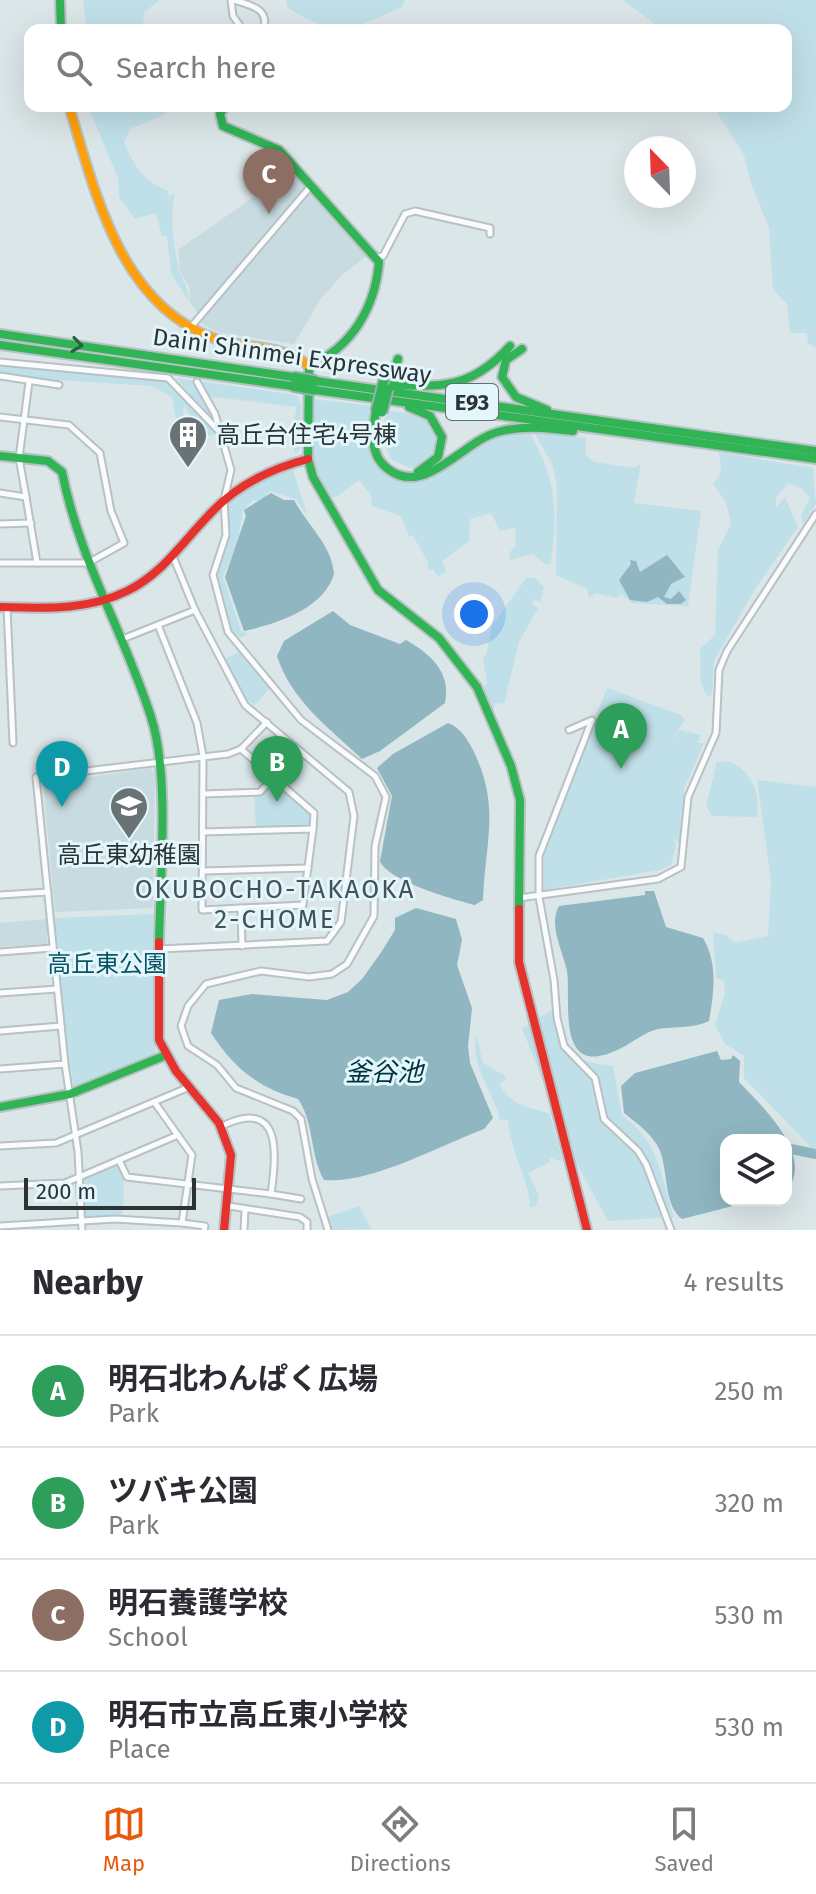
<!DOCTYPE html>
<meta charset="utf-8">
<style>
:root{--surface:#fff;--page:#f7f7f7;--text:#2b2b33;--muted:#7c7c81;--line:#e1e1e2;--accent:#ea580c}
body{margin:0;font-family:"Fira Sans","Noto Sans JP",sans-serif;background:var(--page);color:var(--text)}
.controls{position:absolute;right:24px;bottom:24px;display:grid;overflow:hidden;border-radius:16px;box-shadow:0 8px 32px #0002}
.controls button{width:72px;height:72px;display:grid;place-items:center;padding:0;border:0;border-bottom:2px solid var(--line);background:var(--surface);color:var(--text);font:40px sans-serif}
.compass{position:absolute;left:624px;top:136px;width:72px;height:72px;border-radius:50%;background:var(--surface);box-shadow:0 8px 32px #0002;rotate:337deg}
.scale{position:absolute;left:24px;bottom:20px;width:172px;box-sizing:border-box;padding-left:8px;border:4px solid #2b3335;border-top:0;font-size:22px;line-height:28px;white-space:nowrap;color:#2b3335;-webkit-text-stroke:6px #e2f6fc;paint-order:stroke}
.you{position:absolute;left:474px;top:614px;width:28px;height:28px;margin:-20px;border:6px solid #fff;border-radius:50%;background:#1a73e8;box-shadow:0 0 0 12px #1a73e833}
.badge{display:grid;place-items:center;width:52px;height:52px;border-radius:50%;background:var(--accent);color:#fff;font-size:26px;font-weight:700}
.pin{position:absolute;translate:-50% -66px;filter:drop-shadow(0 2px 4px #0008)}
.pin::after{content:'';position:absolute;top:42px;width:28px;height:24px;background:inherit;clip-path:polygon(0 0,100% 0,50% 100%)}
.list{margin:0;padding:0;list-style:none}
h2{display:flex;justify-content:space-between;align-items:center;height:104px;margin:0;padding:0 32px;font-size:34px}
h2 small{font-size:26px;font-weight:400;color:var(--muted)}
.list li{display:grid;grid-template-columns:52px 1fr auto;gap:24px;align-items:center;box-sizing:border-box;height:112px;padding:0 32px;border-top:2px solid var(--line)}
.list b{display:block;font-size:30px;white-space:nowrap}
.list p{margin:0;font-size:26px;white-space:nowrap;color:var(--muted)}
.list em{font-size:26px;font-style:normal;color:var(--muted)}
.icon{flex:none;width:44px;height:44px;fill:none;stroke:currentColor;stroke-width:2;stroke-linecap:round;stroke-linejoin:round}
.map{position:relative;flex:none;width:816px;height:1230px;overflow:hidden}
.search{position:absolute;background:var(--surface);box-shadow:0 8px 32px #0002;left:24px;right:24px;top:24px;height:88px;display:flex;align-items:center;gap:20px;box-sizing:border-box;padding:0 28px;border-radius:16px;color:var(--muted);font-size:30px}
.sheet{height:552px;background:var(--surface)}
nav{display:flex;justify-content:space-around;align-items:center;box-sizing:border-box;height:112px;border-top:2px solid var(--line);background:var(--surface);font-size:22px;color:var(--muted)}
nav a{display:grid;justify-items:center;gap:4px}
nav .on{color:var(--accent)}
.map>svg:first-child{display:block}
.built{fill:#c7dbe0}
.green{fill:#c0e0e9}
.water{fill:#8fb6c1}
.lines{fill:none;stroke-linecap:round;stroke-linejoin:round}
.river{stroke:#8fb6c1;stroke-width:10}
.street-casing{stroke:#b8c1c3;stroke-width:9}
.fast-casing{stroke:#b8c1c3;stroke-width:12}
.slow-casing{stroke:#b8c1c3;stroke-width:12}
.jam-casing{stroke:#b8c1c3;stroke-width:12}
.street{stroke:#fafbfc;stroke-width:5}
.fast{stroke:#30b455;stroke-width:8}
.slow{stroke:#ff9f0a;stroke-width:8}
.jam{stroke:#e5322d;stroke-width:8}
.fast-bridge-casing{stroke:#99aeb3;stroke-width:13;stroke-linecap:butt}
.fast-bridge{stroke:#30b455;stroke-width:9}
.oneway{stroke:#2d6040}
.labels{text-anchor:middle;stroke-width:6;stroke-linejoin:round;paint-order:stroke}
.shield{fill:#e2f6fc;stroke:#626e71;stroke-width:2}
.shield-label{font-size:22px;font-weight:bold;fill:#2b3335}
.street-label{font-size:24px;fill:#2b3335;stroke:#e2f6fc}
.poi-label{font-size:24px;fill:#2b3335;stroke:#e2f6fc;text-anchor:start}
.park-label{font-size:24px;fill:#085464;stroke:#e2f6fc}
.neighbourhood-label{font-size:26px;letter-spacing:2px;fill:#425257;stroke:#e2f6fc}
.water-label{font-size:26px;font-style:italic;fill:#00333e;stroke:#e2f6fc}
</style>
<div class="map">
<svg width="816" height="1230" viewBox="0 0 816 1230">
<rect width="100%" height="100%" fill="#dbe6e8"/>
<!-- built -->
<g class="built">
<path d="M292 170 305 187 198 313 189 301 190 289 180 271 178 250Z"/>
<path d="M310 194 367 256 342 275 320 300 294 344 221 333 205 326 201 322Z"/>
<path d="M151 768 155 774 153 908 55 912 43 784Z"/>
<path d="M47 919V944L0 947V923Z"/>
</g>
<!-- green -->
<g class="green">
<path d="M83 0H160L144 12 143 30H87Z"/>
<path d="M286 0H405L402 7C351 29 339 40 288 8Z"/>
<path d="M623 0H816V348L808 343 807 333H790L787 304 773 289 769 228 751 183 744 155 713 106H786V30H663Z"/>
<path d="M88 106 164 108 166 114 130 129 124 142C133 164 144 183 169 191L167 196 175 194C169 216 174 248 179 270 182 281 190 288 188 300L171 273 167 236H162L156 213 135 219 119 197 118 178Z"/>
<path d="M0 364 166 380 177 386 217 434 203 437 184 406 182 423 177 424 172 397 152 386 26 378 0 371Z"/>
<path d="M176 378 297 395 301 405 300 449 295 454 292 428 297 407 206 396 216 425Z"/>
<path d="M313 399 372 406 375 461 381 471 403 482 430 478 470 448 491 439 529 431C556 479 558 507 551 563L546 565 533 554 510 560 509 553 516 545 515 528 500 531 491 513 470 519 469 541 442 561 446 572 438 577 433 569 428 570V562L413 536H409L401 516 372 506 371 495 359 480 337 497H328L312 458Z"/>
<path d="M387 410 426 417C440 439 441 462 410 468L392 460 381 437Z"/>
<path d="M546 433 586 438V455L594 462 634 468 641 463 634 503 701 511 688 606 632 603 622 594 616 598 596 593 589 598 587 589 556 575 557 484 552 464 535 434Z"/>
<path d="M718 452 813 468 816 504 803 525 801 515 810 498 802 489 788 483 776 498V507L785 497 798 527 754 591 714 661 712 695 707 696 701 683 700 649 715 635 718 550 731 524 726 502 713 484C723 474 722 464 718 452Z"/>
<path d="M292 467 308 517 297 500 270 491 262 501 253 500 243 511 238 541 223 577 241 631 248 634 240 638 233 632 215 570 228 539 229 504 261 480Z"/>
<path d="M526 578H535L544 587 540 602 535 599 531 604 538 608 519 642 504 704 495 703 493 712 482 689 487 683 483 658 486 655 492 626Z"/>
<path d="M240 651 270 688 255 705 247 700 225 659Z"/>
<path d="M607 688 681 715 685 720 669 745 680 730 701 735 698 743H704L684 789 682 845 673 838 676 845 671 865 660 870 544 890V844Z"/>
<path d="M728 761C752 771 760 792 757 817L712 816 706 806 717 762Z"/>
<path d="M757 780 816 787V1148H812L744 1078V1056L725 1044 715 1025 725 993 724 981 716 978 713 932 726 935 734 943 768 936 771 880Z"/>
<path d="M275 782 311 813V824L256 828 254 795 264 794Z"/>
<path d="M154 914 153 1032 156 1050 154 1054 74 1087 63 1026 54 918Z"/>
<path d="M554 1009C565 1051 568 1061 613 1066L622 1115C662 1147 659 1171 674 1217L608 1221 572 1155 522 1028Z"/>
<path d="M476 1034 483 1063 504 1075 506 1080 499 1083C511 1107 530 1107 550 1114L563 1162 550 1158V1162L528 1173 539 1196 535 1207H530C531 1185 510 1151 508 1120H500C492 1087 471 1070 476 1034Z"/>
<path d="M116 1163 124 1177 123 1212 120 1216 85 1218 83 1179Z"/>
<path d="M359 1206 371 1229 332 1230 328 1217Z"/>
</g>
<!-- water -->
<g class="water">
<path d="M271 493 284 500H294C307 525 332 545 334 574 324 609 276 624 244 631L225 577 246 516 244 510Z"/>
<path d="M667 555 685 577 671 584 664 597 671 599 679 591 686 600 681 604H667L658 597 647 602 630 600 619 580 631 564 630 560 636 561 640 572Z"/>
<path d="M333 611 350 625 400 644 406 640C429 653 452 672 445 703L380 751 362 759C329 728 291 700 277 656L284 641Z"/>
<path d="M448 723C460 727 468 740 473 750 501 807 485 841 483 900L475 905C452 899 388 881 380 861L392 796 377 768 393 754Z"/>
<path d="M645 891H654L666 927 703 938C718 963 714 993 709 1021 688 1031 667 1024 649 1032 633 1040 618 1053 599 1056 558 1063 571 995 567 971 563 951 548 925 559 906L645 895Z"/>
<path d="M416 908 456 919 462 940 457 965 472 1008 468 1046 470 1063 493 1118 484 1129C439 1146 371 1184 324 1180 309 1153 315 1124 298 1099 257 1087 234 1068 211 1033L219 1000 252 994 327 1000 348 992 362 979 380 954 395 930V918Z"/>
<path d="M717 1051 721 1060 731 1059 733 1055 740 1061 739 1082C764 1108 816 1157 786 1191V1140H726V1200H756L682 1219C664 1205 668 1174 661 1154 656 1137 638 1124 624 1113L621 1086 635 1073Z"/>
</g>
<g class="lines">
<!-- river -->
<path class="river" d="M786 1148 816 1154"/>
<!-- street casing -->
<g class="street-casing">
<g id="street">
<path d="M231 0 233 16 243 30"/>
<path d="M234 0C250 5 271 9 263 30"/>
<path d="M377 257 383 256 405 214 415 211 490 228V234"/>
<path d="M191 327 310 187"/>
<path d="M0 362 168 378 218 430"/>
<path d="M0 376 59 385"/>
<path d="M197 382 215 414 231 470 224 500 226 535 213 575 228 632 301 720 375 776 386 797 375 846 374 916 347 964 332 974 309 977 261 971 206 984 188 1006 181 1026 188 1046 217 1065 236 1088 293 1111 301 1119 312 1179 328 1230"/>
<path d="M0 417 69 425 100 453 111 511 124 543 88 563H0"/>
<path d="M0 493 26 497 37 563"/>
<path d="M26 497 19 458 29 382"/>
<path d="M0 524 31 523"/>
<path d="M7 607 13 743"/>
<path d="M158 625 197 723 203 756 202 910 303 905 313 829 203 832"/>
<path d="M120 640 195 610"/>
<path d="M569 730 592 720 539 856V897L554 980 557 1018 564 1046 595 1078 604 1119 638 1151 646 1164 671 1230"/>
<path d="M241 749 314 813 313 829"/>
<path d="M203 794 260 792 273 778"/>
<path d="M203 871 308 868"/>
<path d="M0 895 48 892"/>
<path d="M519 898 658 879 681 867 688 797 716 733 719 670 727 651 816 514"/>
<path d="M241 908 242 946"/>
<path d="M159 949 327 941 341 922 354 816 349 792 245 705 195 610 174 559"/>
<path d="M0 952 52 948"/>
<path d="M0 993 57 989"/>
<path d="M0 1031 61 1026"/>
<path d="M0 1069 65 1064"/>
<path d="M0 1146 56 1143 187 1088"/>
<path d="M119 1160 127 1177 271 1194C277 1154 282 1097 222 1126"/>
<path d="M0 1186 65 1183 178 1135"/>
<path d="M271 1194 301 1199"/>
<path d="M229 1206 300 1217 307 1222V1230"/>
<path d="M182 1223 205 1226 204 1230"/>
<path d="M0 1226 115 1219 182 1223 192 1155 155 1103"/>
<path d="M82 1230 78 1152 65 1064 36 777 228 754 241 749 267 722"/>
<path d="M244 1230 245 1209"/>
</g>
</g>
<!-- fast casing -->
<g class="fast-casing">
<g id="fast">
<path d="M60 0 61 30"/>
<path d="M225 106 220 114 223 126 279 150 379 262C375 308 352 347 309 366"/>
<path d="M0 334 293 377"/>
<path d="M0 345 292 386"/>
<path d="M522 349 506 360 502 377 516 397 547 410"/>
<path d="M309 366 308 459 313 477 378 590 439 638 477 687 511 766 520 800 519 909"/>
<path d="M391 378 398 359"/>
<path d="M316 381 816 451"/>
<path d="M386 384C441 388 471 389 510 346"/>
<path d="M315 390 816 459"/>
<path d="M409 407 430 416 442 437 438 457 418 472"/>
<path d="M376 411C372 431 369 455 388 469 425 498 463 441 498 432 523 425 548 428 573 431"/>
<path d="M0 456 48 461 62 472C80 562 124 632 151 717 170 774 160 880 159 942"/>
<path d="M0 1107 70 1094 164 1056"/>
</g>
</g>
<!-- slow casing -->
<g class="slow-casing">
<path id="slow" d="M69 106C95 192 120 306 216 339 247 349 283 344 309 366"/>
</g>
<!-- jam casing -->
<g class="jam-casing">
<g id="jam">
<path d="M0 607C43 608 87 611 127 591 162 574 182 543 208 516 235 486 269 469 308 459"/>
<path d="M519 909V962L587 1230"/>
<path d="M159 942V1040L176 1071 219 1123 231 1155 224 1230"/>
</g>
</g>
<!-- street -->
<use href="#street" class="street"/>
<!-- fast -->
<use href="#fast" class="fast"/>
<!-- slow -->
<use href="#slow" class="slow"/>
<!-- jam -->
<use href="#jam" class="jam"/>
<!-- fast-bridge casing -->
<g class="fast-bridge-casing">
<g id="fast-bridge">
<path d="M293 377 316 381"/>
<path d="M292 386 315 390"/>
<path d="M376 411 385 376"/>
<path d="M382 412 388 389"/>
</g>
</g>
<!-- fast-bridge -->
<use href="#fast-bridge" class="fast-bridge"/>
</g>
<!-- one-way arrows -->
<defs><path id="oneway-chevron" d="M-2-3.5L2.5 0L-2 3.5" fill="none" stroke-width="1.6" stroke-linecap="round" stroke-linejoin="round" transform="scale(2)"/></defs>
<use class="oneway" href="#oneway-chevron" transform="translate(77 345) rotate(8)"/>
<!-- icons -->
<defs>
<g id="building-pin" transform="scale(2)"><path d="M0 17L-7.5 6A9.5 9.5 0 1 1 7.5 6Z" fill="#697274" stroke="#e2f6fc"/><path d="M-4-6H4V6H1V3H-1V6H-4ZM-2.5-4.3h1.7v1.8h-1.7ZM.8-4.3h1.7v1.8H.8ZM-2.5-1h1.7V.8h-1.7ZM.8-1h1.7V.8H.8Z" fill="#fff"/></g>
<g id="school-pin" transform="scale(2)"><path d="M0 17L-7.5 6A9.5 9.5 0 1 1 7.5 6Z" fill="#697274" stroke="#e2f6fc"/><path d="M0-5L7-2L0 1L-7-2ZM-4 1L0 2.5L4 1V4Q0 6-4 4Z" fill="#fff"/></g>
</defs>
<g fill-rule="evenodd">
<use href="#building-pin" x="188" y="435"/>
<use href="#school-pin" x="129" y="806"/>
</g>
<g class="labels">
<!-- shield labels -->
<rect class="shield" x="446" y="384" width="52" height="36" rx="6"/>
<g class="shield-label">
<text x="472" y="410">E93</text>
</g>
<!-- street labels -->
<g class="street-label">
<text transform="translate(292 356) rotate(8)" y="8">Daini Shinmei Expressway</text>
</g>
<!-- poi labels -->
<g class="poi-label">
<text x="216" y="443">高丘台住宅4号棟</text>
<text x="129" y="863" text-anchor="middle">高丘東幼稚園</text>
</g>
<!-- park labels -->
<g class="park-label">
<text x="107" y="972">高丘東公園</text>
</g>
<!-- neighbourhood labels -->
<g class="neighbourhood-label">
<text x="275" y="898">OKUBOCHO-TAKAOKA<tspan x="275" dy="30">2-CHOME</tspan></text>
</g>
<!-- water labels -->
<g class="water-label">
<text x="384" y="1081">釜谷池</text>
</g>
</g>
</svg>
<div class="controls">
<button><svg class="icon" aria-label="layers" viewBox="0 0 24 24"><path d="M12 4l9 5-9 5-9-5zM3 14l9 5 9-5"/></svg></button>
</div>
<svg class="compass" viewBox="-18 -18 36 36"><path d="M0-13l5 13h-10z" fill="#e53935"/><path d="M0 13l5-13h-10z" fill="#7c7c81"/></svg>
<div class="scale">200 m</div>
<div class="you"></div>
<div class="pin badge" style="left:621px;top:769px;background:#2e9e5b">A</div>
<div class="pin badge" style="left:277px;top:802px;background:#2e9e5b">B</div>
<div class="pin badge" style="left:269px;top:214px;background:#8d6e63">C</div>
<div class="pin badge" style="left:62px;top:807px;background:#0f9aa8">D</div>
<div class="search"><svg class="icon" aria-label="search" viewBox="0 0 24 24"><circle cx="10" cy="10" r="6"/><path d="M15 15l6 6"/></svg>Search here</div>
</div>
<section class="sheet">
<h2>Nearby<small>4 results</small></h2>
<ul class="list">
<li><span class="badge" style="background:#2e9e5b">A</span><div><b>明石北わんぱく広場</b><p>Park</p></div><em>250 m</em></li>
<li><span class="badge" style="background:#2e9e5b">B</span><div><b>ツバキ公園</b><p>Park</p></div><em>320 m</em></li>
<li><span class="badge" style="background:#8d6e63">C</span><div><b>明石養護学校</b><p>School</p></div><em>530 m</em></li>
<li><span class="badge" style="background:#0f9aa8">D</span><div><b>明石市立高丘東小学校</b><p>Place</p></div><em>530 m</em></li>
</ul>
</section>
<nav>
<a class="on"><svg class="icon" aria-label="map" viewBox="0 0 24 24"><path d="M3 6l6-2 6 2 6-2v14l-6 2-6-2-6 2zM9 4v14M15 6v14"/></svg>Map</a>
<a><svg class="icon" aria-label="directions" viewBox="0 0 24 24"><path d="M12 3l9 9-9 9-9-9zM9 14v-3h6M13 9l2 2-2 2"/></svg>Directions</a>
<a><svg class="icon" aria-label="saved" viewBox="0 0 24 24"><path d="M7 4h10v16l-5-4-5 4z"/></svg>Saved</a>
</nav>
